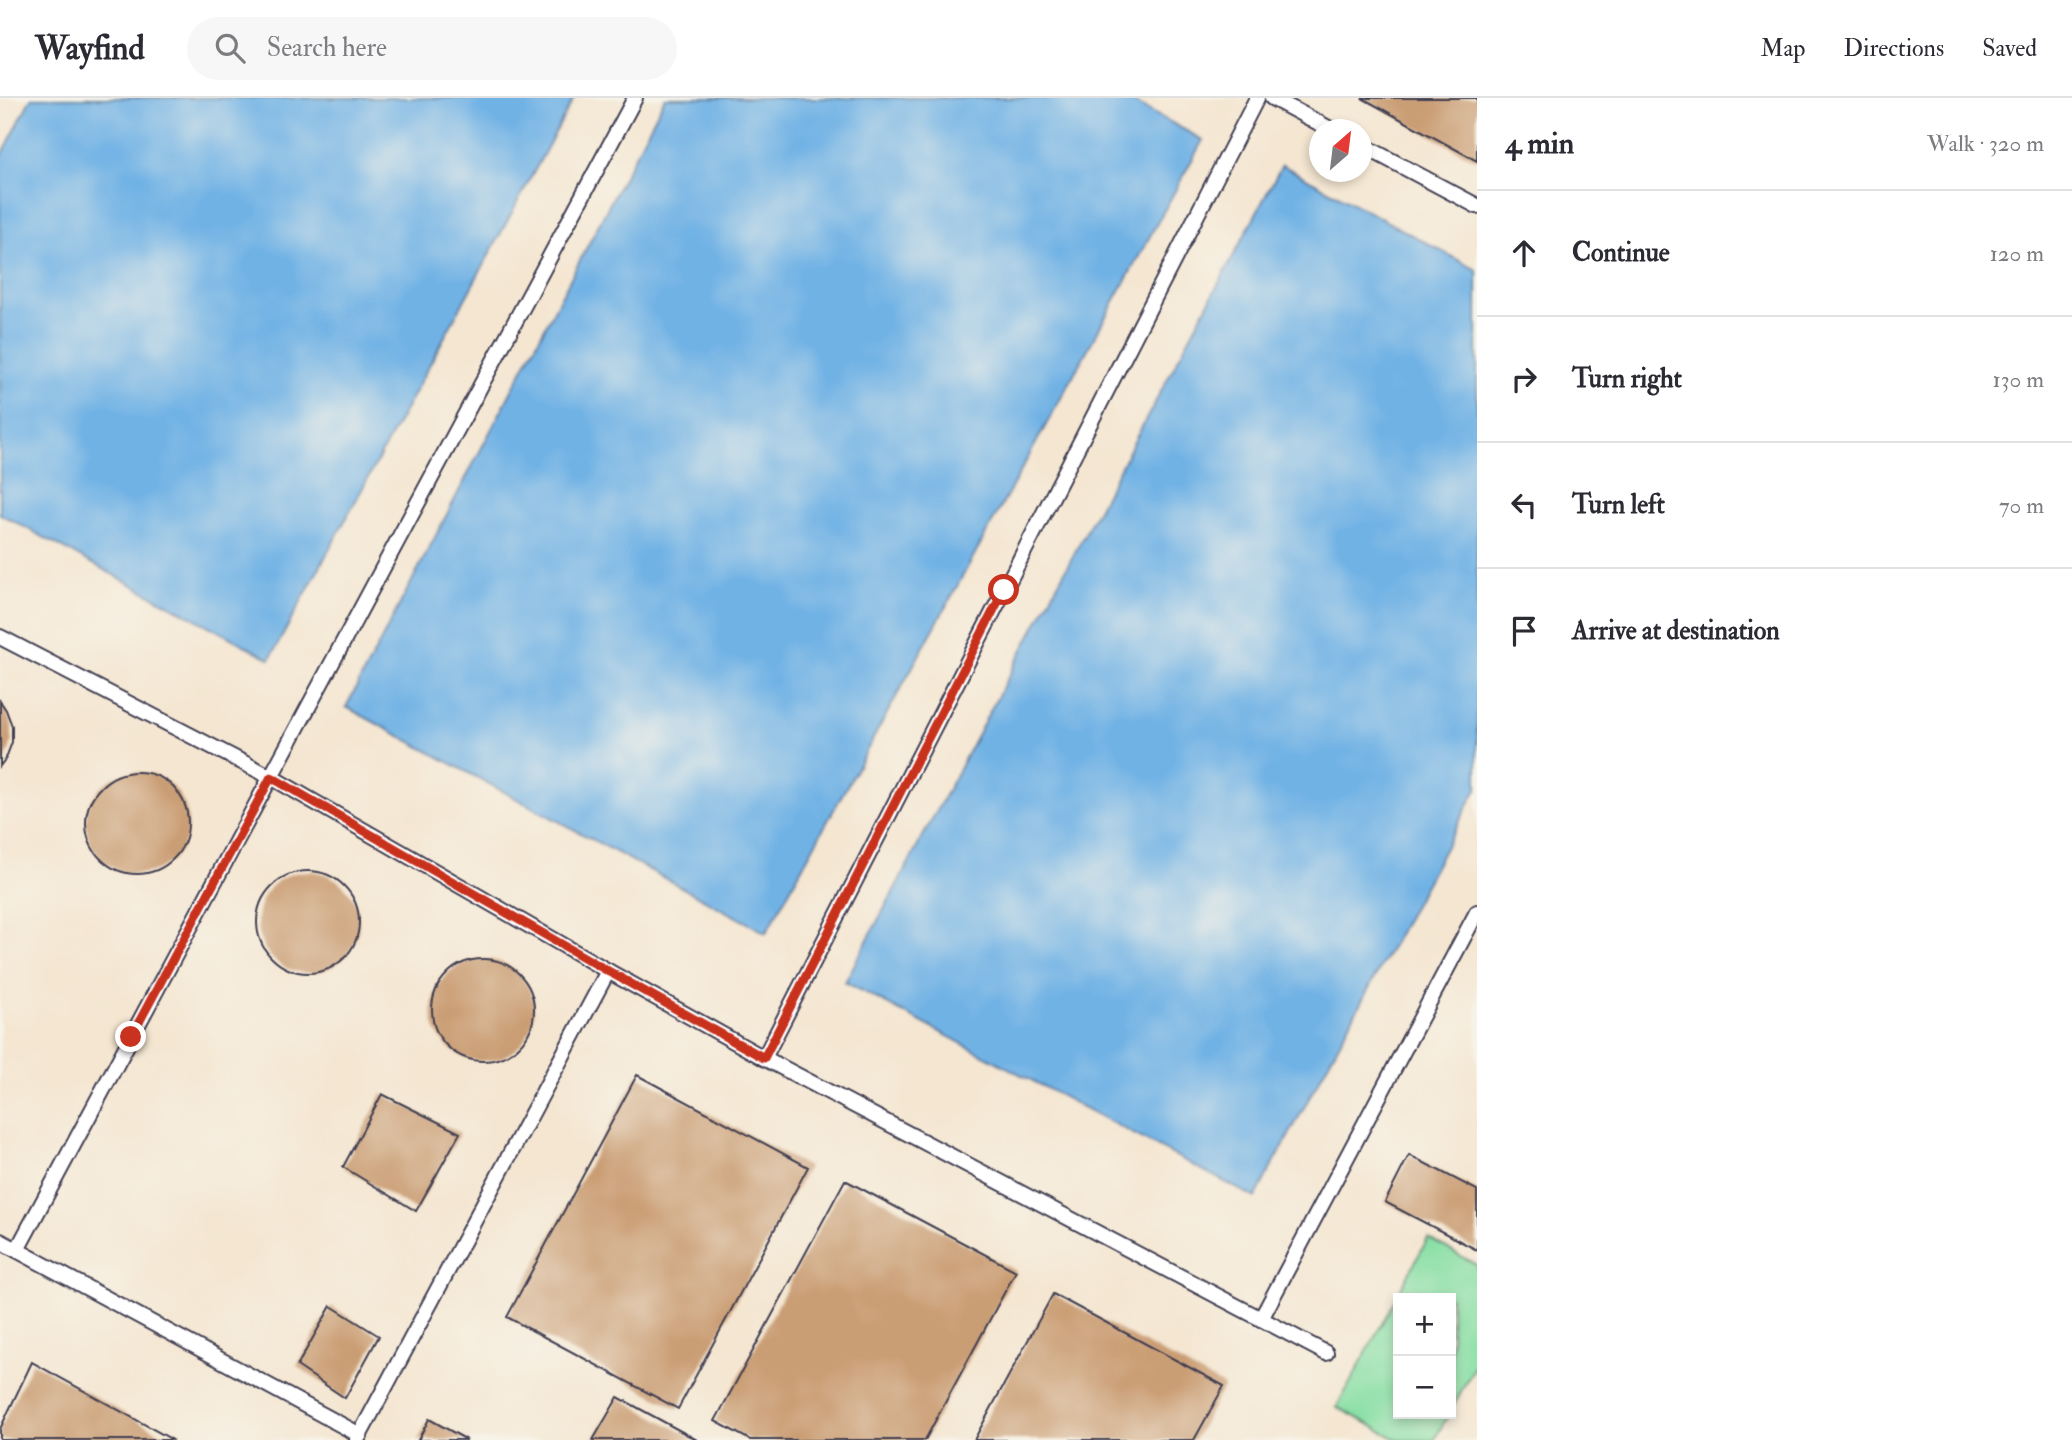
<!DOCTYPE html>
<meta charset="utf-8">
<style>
:root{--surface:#fff;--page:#f7f7f7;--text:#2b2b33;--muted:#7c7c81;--line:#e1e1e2}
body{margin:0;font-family:"IM FELL Double Pica",serif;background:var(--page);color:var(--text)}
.controls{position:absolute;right:21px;bottom:21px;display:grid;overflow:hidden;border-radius:0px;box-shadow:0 4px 10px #0003}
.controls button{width:63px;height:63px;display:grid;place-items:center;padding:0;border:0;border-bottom:2px solid var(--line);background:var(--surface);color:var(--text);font:35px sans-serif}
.compass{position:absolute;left:1309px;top:21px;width:63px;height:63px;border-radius:50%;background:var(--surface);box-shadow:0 4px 10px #0003;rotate:28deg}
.stop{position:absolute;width:21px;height:21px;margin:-16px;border:5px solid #c8321e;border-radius:50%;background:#fff}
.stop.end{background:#c8321e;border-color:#fff;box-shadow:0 2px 7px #0008}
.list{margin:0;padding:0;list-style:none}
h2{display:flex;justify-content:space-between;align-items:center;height:91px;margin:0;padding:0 28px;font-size:30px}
h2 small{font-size:23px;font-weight:400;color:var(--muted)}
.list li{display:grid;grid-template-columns:46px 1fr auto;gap:21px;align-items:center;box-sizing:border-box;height:126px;padding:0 28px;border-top:2px solid var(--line)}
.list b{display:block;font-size:26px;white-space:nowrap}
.list em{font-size:23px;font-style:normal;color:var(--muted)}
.icon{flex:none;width:38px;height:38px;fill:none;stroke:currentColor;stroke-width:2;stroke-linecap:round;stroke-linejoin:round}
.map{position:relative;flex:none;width:1477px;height:1342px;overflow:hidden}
header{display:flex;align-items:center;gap:42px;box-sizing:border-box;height:98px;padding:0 35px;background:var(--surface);border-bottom:2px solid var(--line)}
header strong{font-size:33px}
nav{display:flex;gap:38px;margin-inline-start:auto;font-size:24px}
.search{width:490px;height:63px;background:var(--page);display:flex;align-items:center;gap:18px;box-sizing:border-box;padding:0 24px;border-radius:38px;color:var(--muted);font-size:26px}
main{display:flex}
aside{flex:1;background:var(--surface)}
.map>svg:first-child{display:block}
.green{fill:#87dfa4;stroke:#548070;stroke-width:2}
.water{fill:#71b2e5;stroke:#4a6a90;stroke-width:2}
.building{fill:#ca9e74}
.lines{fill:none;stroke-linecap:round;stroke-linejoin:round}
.service-casing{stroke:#423f52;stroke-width:18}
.service{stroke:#fff;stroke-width:14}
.route{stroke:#c8321e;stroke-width:9}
</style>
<header>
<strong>Wayfind</strong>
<div class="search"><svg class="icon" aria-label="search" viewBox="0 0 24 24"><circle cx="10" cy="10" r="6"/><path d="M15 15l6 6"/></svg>Search here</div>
<nav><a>Map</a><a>Directions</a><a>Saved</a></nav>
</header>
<main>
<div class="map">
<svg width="1477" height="1342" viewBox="0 0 1477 1342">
<rect width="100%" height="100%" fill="#f7f3e8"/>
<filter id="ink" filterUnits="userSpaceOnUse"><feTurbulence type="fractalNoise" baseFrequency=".0143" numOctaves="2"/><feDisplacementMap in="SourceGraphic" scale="14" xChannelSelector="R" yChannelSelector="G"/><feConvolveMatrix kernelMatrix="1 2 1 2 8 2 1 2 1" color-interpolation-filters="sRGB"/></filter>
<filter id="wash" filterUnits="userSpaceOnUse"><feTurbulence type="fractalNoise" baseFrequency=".00686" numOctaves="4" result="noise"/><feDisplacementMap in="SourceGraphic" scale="28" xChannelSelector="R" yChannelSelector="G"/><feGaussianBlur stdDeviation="1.57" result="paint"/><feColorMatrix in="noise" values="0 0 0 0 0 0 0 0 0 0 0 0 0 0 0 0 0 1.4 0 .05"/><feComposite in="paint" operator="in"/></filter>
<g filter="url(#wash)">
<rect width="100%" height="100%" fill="#f4e6d1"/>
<!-- green -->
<path class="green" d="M1428 1140 1477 1167V1264L1451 1312V1200H1398V1316H1449L1434 1342H1398L1337 1309Z"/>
<!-- water -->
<g class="water">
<path d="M31 0H574L270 561 0 416V61Z"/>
<path d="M665 0H1126L1203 42 766 835 346 609Z"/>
<path d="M1282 67 1477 172V691L1255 1100 845 884Z"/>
</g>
<g id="blocks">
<!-- building -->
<g class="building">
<path d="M1362 0H1477V63Z"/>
<path d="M0 603 6 612 12 628V644L6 660 0 668Z"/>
<circle cx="137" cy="725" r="51"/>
<circle cx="308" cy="824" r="51"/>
<circle cx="483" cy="912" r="51"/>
<path d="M637 977 808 1069 678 1311 507 1219Z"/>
<path d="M382 996 460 1035 416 1113 343 1069Z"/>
<path d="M1409 1057 1477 1092V1152L1385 1104Z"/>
<path d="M845 1082 1016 1173 925 1342H750L715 1323Z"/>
<path d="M1053 1196 1224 1288 1194 1342H974Z"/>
<path d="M331 1208 379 1238 345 1300 297 1268Z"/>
<path d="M32 1264 173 1342H0V1331Z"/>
<path d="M618 1299 697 1342H593Z"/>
<path d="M429 1321 467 1342H418Z"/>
</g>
</g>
</g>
<g filter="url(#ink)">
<use href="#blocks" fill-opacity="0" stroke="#423f52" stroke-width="2"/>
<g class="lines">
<!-- service casing -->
<g class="service-casing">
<g id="service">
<path d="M1272 0 1332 32"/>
<path d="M1362 47 1477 108"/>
<path d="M0 539 271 679 608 873 764 960 1326 1255"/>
<path d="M764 960 1257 0"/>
<path d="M0 1143 360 1337"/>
<path d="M17 1152 635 0"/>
<path d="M1261 1221 1477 814"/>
<path d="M357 1342 608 873"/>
</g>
</g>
<!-- service -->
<use href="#service" class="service"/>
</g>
</g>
<g class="lines" filter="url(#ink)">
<!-- route -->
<path class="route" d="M131 939 271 679 608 873 764 960 1004 492"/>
</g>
</svg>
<div class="controls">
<button>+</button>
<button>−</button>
</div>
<svg class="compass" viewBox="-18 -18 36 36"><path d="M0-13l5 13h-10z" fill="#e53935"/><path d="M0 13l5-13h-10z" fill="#7c7c81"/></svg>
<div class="stop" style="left:1004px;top:492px"></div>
<div class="stop end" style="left:131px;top:939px"></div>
</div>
<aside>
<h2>4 min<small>Walk · 320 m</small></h2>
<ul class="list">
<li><svg class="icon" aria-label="ahead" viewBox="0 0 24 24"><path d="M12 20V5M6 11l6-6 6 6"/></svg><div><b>Continue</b></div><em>120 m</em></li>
<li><svg class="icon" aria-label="right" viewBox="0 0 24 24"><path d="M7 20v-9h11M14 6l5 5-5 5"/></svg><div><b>Turn right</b></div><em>130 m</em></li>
<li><svg class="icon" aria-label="left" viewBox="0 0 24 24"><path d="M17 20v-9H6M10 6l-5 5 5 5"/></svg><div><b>Turn left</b></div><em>70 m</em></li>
<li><svg class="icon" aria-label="arrive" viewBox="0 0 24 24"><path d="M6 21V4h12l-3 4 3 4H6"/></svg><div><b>Arrive at destination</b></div></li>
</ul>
</aside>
</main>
